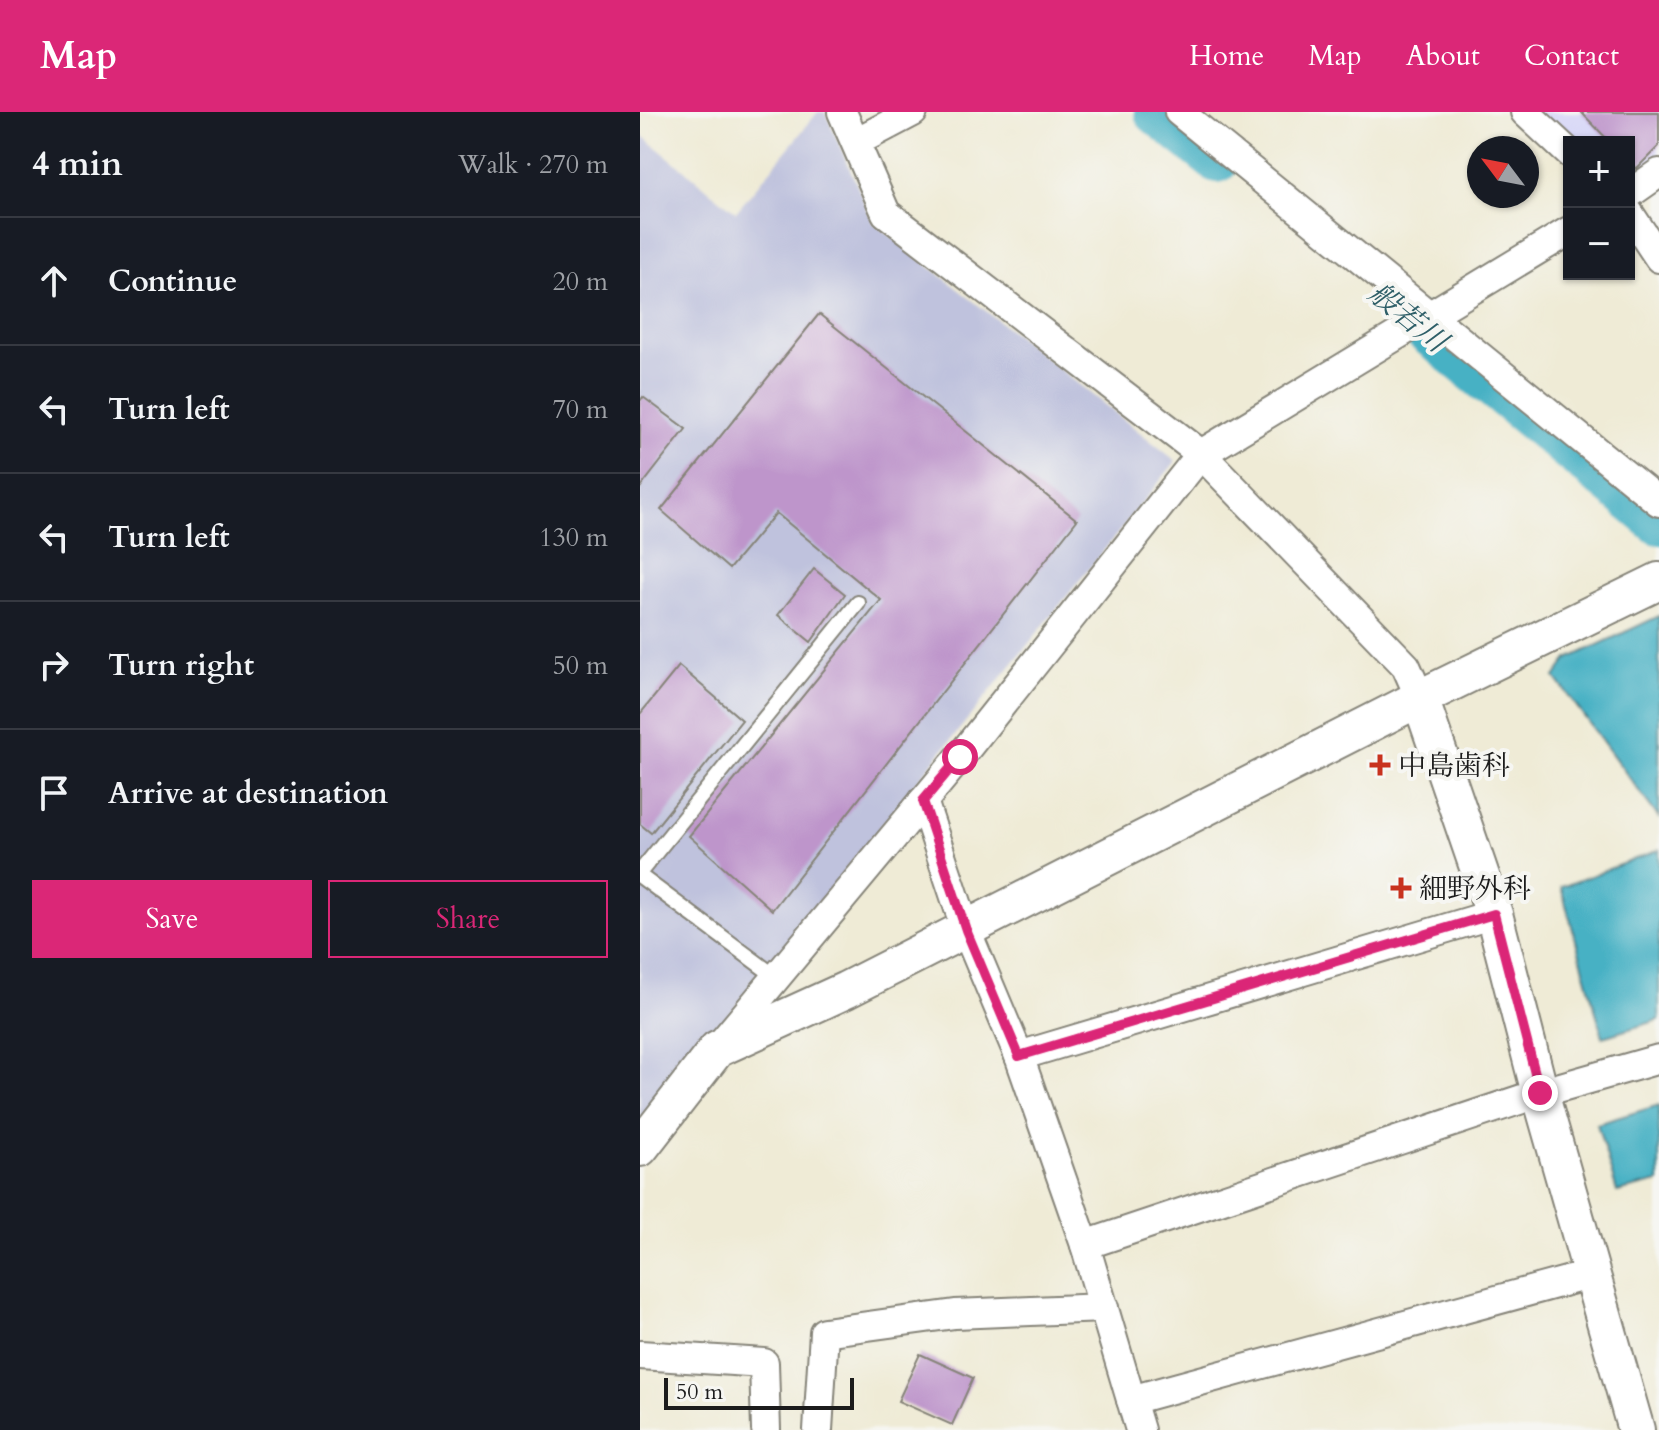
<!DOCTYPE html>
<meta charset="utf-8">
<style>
:root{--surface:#171b24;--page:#20242c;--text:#f1f3f6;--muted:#9ea1a6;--line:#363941;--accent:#db2777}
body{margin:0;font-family:Cardo,"Noto Serif JP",serif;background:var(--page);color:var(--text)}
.controls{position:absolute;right:24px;top:24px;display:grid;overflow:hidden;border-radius:0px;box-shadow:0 2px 6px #0004}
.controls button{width:72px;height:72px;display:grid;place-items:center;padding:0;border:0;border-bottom:2px solid var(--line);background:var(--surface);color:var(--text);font:40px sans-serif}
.compass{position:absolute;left:827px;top:24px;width:72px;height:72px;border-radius:50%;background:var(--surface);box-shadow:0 2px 6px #0004;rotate:302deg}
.scale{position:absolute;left:24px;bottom:20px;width:190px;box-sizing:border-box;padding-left:8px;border:4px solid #1c1c1c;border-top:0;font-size:22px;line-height:28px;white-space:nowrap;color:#1c1c1c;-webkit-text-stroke:6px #f6f6f2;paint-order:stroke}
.stop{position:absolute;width:24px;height:24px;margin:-18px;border:6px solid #db2777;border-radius:50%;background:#fff}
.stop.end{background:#db2777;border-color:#fff;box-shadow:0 2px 8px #0008}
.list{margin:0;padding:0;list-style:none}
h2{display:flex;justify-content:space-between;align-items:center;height:104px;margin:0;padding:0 32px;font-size:34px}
h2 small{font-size:26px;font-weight:400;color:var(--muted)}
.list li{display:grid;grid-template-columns:52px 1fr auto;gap:24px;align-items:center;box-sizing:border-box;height:128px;padding:0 32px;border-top:2px solid var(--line)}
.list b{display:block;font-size:30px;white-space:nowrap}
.list em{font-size:26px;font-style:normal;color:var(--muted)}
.actions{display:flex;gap:16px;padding:24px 32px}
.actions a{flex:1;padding:18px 0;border:2px solid var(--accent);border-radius:0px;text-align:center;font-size:28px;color:var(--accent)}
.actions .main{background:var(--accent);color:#fff}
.icon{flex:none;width:44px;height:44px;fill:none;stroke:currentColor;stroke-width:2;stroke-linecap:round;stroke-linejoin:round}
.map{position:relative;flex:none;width:1019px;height:1318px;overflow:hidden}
header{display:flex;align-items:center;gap:48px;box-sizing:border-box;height:112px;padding:0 40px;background:var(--accent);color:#fff}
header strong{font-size:38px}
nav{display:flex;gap:44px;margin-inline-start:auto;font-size:28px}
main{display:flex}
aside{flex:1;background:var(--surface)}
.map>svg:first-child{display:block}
.built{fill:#d7d7f8}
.industrial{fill:#bfc2dd}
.water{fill:#46b1c4;stroke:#316670;stroke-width:2}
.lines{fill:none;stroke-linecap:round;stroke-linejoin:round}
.river{stroke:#46b1c4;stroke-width:46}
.building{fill:#be95cb}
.service-casing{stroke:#868479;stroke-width:18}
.minor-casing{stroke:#868479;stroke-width:32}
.tertiary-casing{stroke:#868479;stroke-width:40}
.service{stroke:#fff;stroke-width:14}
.minor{stroke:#fff;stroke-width:28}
.tertiary{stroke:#fff;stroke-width:36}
.route{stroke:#db2777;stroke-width:10}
.poi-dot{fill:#c8321e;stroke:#f6f6f2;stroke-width:3}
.labels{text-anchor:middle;stroke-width:8;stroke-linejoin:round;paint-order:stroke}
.poi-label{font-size:28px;fill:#1c1c1c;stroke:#f6f6f2;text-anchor:start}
.water-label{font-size:30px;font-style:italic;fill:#2f5f68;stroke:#f6f6f2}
</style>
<header>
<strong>Map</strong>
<nav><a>Home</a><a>Map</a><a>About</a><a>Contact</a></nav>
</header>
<main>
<aside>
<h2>4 min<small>Walk · 270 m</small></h2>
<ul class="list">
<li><svg class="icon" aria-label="ahead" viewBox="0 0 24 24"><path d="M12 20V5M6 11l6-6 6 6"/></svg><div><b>Continue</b></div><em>20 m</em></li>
<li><svg class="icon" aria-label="left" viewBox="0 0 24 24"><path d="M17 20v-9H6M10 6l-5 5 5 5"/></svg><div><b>Turn left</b></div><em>70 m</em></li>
<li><svg class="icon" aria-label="left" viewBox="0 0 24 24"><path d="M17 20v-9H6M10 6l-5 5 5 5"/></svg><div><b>Turn left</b></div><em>130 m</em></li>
<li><svg class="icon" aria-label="right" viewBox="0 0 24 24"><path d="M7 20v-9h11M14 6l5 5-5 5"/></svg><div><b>Turn right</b></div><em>50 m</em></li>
<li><svg class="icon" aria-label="arrive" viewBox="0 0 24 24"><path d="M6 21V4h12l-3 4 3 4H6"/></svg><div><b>Arrive at destination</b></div></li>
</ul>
<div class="actions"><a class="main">Save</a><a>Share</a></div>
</aside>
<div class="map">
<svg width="1019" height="1318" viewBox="0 0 1019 1318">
<rect width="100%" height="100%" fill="#f6f6f2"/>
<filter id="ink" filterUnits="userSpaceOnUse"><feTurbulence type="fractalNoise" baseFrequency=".0125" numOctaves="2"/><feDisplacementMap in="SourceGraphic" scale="16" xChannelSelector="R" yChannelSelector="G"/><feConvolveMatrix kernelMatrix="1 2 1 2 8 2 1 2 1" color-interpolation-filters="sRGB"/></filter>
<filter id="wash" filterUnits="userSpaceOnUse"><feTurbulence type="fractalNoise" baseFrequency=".006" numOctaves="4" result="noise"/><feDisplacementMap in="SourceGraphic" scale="32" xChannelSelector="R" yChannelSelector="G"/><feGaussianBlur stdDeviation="1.8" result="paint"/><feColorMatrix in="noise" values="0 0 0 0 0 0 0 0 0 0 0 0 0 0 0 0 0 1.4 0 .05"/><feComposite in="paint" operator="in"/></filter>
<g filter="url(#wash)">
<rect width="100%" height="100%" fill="#efebd6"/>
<!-- built -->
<path class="built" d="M895 0H1019V51L989 72V30H929Z"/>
<!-- industrial -->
<path class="industrial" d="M178 0H185L233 110 536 349 0 1013V22L96 100Z"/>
<!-- water -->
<g class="water">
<path d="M1019 504V706L915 565 928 547Z"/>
<path d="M1019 738V908L963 925 921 775Z"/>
<path d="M1019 993V1070L977 1080 957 1012Z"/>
</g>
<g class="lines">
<!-- river -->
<g class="river">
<path d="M517 0 577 48"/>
<path d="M781 214 1019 410"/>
</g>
</g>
<g id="blocks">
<!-- building -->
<g class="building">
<path d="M941 0H1019V34L996 57 989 49V30H970Z"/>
<path d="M179 202 437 408 132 798 49 724 241 488 136 401 89 457 21 398Z"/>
<path d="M3 285 46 317 0 376V289Z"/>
<path d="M174 457 205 482 171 530 138 503Z"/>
<path d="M39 554 102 608 11 721 0 712V602Z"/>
<path d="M280 1242 333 1266 312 1313 258 1289Z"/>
</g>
</g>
</g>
<g filter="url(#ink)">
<use href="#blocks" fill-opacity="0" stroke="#868479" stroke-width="2"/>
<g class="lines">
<!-- service casing -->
<g class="service-casing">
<g id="service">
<path d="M0 760 218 491"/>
<path d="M0 764 136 865"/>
</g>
</g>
<!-- minor casing -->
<g class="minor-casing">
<g id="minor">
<path d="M202 0 246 101 561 342 766 554 780 586"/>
<path d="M539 0 1019 390"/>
<path d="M885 0 929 41"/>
<path d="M216 30 273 0"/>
<path d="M989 82 1019 61"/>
<path d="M989 101 1019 146"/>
<path d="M283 689 326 818 379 944 445 1133 500 1318"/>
<path d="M80 933 320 645 561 342 929 119"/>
<path d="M379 944 854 802"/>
<path d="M445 1133 900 981 1019 947"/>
<path d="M0 1243 124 1251 126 1318"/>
<path d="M491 1288 952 1162"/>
<path d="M178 1318 184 1220 315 1202 464 1196"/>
</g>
</g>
<!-- tertiary casing -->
<g class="tertiary-casing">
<g id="tertiary">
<path d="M780 586 854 802 900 981 996 1318"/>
<path d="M0 1036 77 937 206 878 780 586 1019 469"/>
</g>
</g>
<!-- service -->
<use href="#service" class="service"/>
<!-- minor -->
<use href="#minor" class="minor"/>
<!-- tertiary -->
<use href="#tertiary" class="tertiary"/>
</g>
</g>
<g class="lines" filter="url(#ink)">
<!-- route -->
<path class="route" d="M320 645 283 689 326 818 379 944 854 802 900 981"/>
</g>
<!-- markers -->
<g class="poi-dot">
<path d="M736 641h8v8h8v8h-8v8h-8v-8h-8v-8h8z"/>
<path d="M757 764h8v8h8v8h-8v8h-8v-8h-8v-8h8z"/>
</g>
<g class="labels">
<!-- poi labels -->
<g class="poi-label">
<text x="758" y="663">中島歯科</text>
<text x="779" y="786">細野外科</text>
</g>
<!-- water labels -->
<g class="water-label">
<text transform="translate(768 205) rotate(39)" y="10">般若川</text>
</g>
</g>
</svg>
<div class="controls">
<button>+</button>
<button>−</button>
</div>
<svg class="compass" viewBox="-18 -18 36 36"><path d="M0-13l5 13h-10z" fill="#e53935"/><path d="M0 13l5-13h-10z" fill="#9ea1a6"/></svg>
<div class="scale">50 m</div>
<div class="stop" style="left:320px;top:645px"></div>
<div class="stop end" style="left:900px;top:981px"></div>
</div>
</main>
